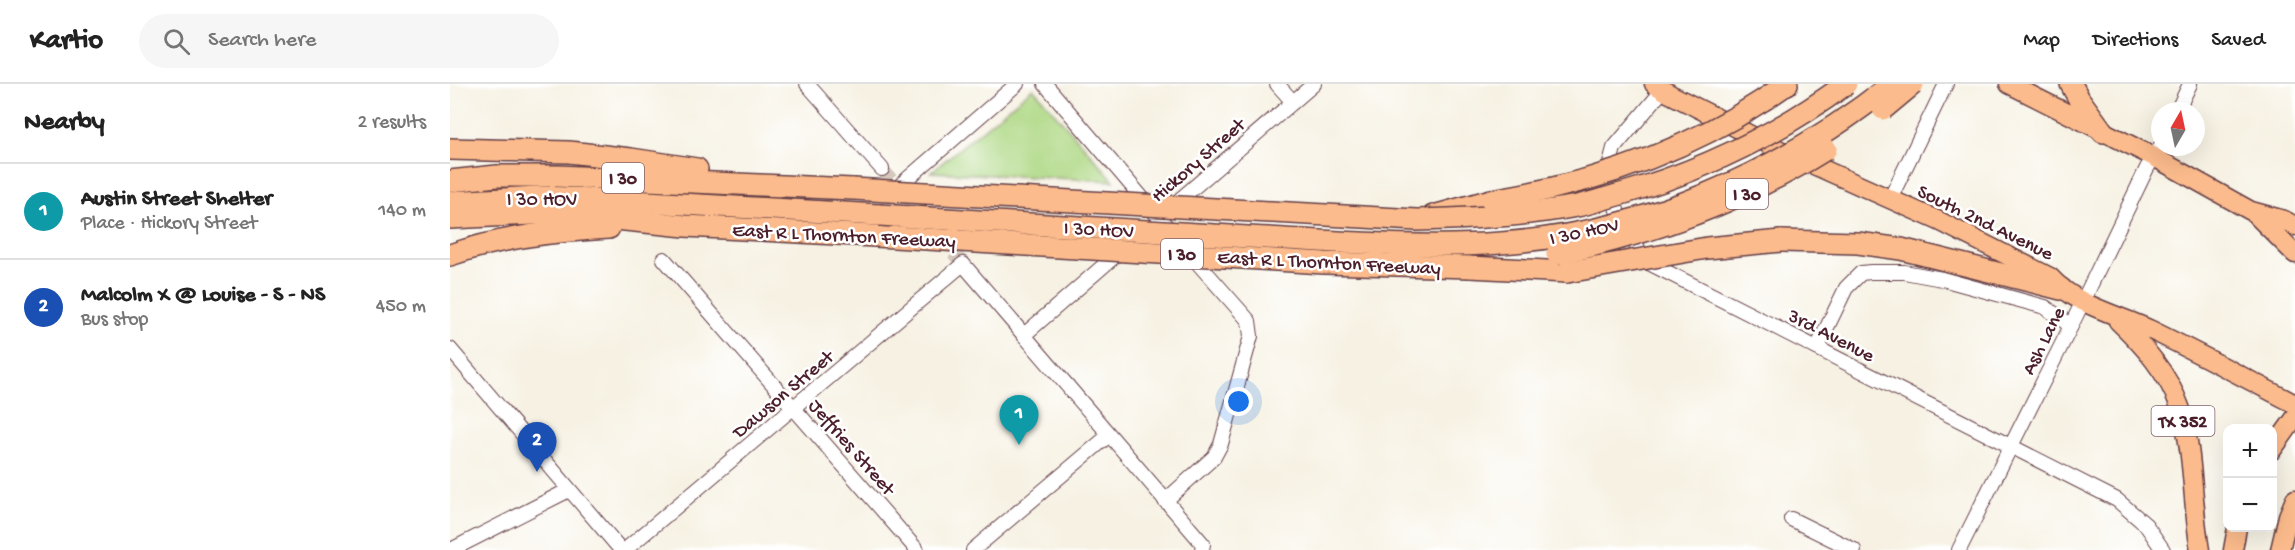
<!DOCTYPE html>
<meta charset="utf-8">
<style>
:root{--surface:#fff;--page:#f6f6f6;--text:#222;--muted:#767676;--line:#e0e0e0;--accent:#1a73e8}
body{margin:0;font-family:"Gochi Hand",sans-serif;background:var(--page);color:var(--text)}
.controls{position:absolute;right:18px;bottom:18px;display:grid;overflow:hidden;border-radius:12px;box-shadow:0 6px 24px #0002}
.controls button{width:54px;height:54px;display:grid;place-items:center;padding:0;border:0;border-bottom:2px solid var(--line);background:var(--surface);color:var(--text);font:30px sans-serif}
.compass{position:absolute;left:1701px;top:18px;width:54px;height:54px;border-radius:50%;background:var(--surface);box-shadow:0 6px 24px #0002;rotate:9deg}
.you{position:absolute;left:789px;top:318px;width:21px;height:21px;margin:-15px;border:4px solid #fff;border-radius:50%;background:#1a73e8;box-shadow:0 0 0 9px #1a73e833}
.badge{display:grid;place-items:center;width:39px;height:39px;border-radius:50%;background:var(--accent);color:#fff;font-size:20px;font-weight:700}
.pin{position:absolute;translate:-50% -50px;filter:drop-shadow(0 2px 3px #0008)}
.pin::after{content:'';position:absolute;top:32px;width:21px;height:18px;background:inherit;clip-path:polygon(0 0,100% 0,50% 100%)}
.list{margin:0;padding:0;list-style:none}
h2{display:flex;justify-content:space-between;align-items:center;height:78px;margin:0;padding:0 24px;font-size:26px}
h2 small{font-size:20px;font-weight:400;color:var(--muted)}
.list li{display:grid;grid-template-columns:39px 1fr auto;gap:18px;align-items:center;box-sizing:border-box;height:96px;padding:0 24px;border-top:2px solid var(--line)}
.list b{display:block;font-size:22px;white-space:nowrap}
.list p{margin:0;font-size:20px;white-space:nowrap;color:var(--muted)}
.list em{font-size:20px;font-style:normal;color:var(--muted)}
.icon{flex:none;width:33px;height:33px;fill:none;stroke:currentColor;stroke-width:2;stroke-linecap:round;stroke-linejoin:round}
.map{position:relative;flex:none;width:1845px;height:466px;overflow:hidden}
header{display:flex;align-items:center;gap:36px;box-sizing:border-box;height:84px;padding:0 30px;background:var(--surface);border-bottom:2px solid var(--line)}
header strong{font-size:28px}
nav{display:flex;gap:33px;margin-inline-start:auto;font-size:21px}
.search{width:420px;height:54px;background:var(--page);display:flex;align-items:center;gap:15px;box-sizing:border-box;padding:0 21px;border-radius:33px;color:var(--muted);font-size:22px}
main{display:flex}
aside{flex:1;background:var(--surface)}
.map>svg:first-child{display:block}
.green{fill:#aed884;stroke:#7c7c58;stroke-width:1.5}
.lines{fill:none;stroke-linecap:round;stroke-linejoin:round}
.minor-tunnel{stroke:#d4c7bd;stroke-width:14;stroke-dasharray:14 7;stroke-linecap:butt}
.minor-casing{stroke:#643e46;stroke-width:16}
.major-casing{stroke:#643e46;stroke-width:21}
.highway-casing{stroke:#643e46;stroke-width:24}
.minor{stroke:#fff;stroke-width:14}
.major{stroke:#fbbb8c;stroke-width:18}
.highway{stroke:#fbbb8c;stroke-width:21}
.highway-bridge-casing{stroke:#643e46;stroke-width:24;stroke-linecap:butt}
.highway-bridge{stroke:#fbbb8c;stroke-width:21}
.labels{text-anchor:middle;stroke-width:5;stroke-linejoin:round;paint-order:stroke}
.shield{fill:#fff;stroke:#80626b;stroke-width:1.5}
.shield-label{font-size:18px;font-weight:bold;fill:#4a1f2b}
.street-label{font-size:20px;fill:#4a1f2b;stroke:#fff}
</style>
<header>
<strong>Kartio</strong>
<div class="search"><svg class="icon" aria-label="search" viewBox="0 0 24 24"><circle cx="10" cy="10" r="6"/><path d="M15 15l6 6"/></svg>Search here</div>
<nav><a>Map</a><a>Directions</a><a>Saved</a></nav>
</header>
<main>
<aside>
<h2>Nearby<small>2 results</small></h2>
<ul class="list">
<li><span class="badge" style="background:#0f9aa8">1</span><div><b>Austin Street Shelter</b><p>Place · Hickory Street</p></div><em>140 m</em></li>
<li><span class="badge" style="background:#1a4fb4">2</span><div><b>Malcolm X @ Louise - S - NS</b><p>Bus stop</p></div><em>450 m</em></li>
</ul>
</aside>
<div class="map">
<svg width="1845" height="466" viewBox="0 0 1845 466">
<rect width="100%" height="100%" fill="#fff"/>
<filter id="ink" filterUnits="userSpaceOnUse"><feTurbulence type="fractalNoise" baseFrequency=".0167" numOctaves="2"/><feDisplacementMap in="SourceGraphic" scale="12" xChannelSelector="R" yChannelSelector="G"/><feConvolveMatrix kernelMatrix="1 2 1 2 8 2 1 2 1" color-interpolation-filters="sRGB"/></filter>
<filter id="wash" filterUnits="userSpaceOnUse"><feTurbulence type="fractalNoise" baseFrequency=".008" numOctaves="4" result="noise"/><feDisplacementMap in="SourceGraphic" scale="24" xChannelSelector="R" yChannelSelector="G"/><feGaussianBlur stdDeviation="1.35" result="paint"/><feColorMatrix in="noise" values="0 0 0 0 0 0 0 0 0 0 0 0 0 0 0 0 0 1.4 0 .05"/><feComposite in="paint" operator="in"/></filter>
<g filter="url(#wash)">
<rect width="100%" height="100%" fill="#f6f1e2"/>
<!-- green -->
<path class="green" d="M583 4 664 97 481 88Z"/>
</g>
<g filter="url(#ink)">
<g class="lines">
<!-- minor-tunnel -->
<g class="minor-tunnel">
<path d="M432 85 476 136"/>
<path d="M490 153 513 180"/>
</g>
<!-- minor casing -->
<g class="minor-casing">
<g id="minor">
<path d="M357 0 432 85"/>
<path d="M595 0 723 150"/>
<path d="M827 0 843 18"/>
<path d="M1213 6 1164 64 1160 79 1159 103 1168 129 1195 177 1667 416 1696 441 1713 466"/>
<path d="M1727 27 1740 0"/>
<path d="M448 103 567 0"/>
<path d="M1440 115 1496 0"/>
<path d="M720 124 864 0"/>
<path d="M214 175 467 466"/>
<path d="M574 251 697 144"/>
<path d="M1367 264 1396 204 1411 189 1421 188H1454L1492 195 1595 223 1621 242"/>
<path d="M0 265 171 466"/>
<path d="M715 417 764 373 771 360 801 252 799 237 739 169"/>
<path d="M1341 435 1404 466"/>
<path d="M1 466 119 406"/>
<path d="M175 466 513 180 753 460 752 466"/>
<path d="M523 466 658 352"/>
<path d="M1509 466 1621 242 1697 84 1710 63"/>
</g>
</g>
<!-- major casing -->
<g class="major-casing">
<g id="major">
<path d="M1204 0 1220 10 1328 65 1489 137 1600 193C1626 222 1667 230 1701 246 1750 270 1797 295 1845 320"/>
<path d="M1559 0 1704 73 1801 127 1834 136 1845 142"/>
<path d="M1806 131 1845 170"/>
<path d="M1668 237C1693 261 1718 289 1730 323 1744 366 1742 421 1750 466"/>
<path d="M1822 366 1845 334"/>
<path d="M1783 466 1787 444"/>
<path d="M1830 466 1838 432 1845 415"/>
</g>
</g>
<!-- highway casing -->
<g class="highway-casing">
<g id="highway">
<path d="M1621 0 1629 15 1653 48"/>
<path d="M1315 15 1337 0"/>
<path d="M0 65 119 68 181 75 247 85"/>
<path d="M0 97 47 92H107L403 105"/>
<path d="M0 118 88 113 144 115 429 131"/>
<path d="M983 132 1041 116"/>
<path d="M0 134 105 129 235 142 444 153"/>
<path d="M1331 157 1408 159 1451 165 1611 205"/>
<path d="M0 171C52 153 105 147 159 144"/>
<path d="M1020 183 1117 188"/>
</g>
</g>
<!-- minor -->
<use href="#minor" class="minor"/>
<!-- major -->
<use href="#major" class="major"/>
<!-- highway -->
<use href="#highway" class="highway"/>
<!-- highway-bridge casing -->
<g class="highway-bridge-casing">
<g id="highway-bridge">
<path d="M1433 25 1463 0"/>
<path d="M403 105 967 136C1021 135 1074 132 1127 122 1142 119 1156 114 1171 110 1252 87 1328 50 1396 0"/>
<path d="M1041 116C1139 101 1231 70 1315 15"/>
<path d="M429 131C552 138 675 146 798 153 882 157 967 165 1051 159 1195 149 1330 89 1442 0"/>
<path d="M444 153 874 179 1020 183"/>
<path d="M1107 170C1203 149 1292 118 1376 65"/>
<path d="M1117 188 1257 164 1331 157"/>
</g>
</g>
<!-- highway-bridge -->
<use href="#highway-bridge" class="highway-bridge"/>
</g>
</g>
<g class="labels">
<!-- shield labels -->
<g class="shield">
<rect x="152" y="79" width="42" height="30" rx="4.5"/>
<rect x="1276" y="95" width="42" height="30" rx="4.5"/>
<rect x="711" y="155" width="42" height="30" rx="4.5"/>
<rect x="1701.5" y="322" width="63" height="30" rx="4.5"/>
</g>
<g class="shield-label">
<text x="173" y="100">I 30</text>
<text x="1297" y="116">I 30</text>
<text x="732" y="176">I 30</text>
<text x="1733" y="343">TX 352</text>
</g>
<!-- street labels -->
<g class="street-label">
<text transform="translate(747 75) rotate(-41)" y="7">Hickory Street</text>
<text x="92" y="121">I 30 HOV</text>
<text transform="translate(1536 137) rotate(26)" y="7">South 2nd Avenue</text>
<text transform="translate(649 144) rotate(3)" y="7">I 30 HOV</text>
<text transform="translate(1134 146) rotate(-12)" y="7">I 30 HOV</text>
<text transform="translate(394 150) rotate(3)" y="7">East R L Thornton Freeway</text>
<text transform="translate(879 177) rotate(3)" y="7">East R L Thornton Freeway</text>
<text transform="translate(1382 250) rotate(27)" y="7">3rd Avenue</text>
<text transform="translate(1592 256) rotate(-63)" y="7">Ash Lane</text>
<text transform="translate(332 309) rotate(-40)" y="7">Dawson Street</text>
<text transform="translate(403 362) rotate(49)" y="7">Jeffries Street</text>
</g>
</g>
</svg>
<div class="controls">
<button>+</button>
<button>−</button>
</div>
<svg class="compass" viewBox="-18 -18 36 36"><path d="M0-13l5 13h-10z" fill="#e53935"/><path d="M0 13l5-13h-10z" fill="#767676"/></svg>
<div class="you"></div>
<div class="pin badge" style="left:569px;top:361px;background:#0f9aa8">1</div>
<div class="pin badge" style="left:87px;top:388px;background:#1a4fb4">2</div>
</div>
</main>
